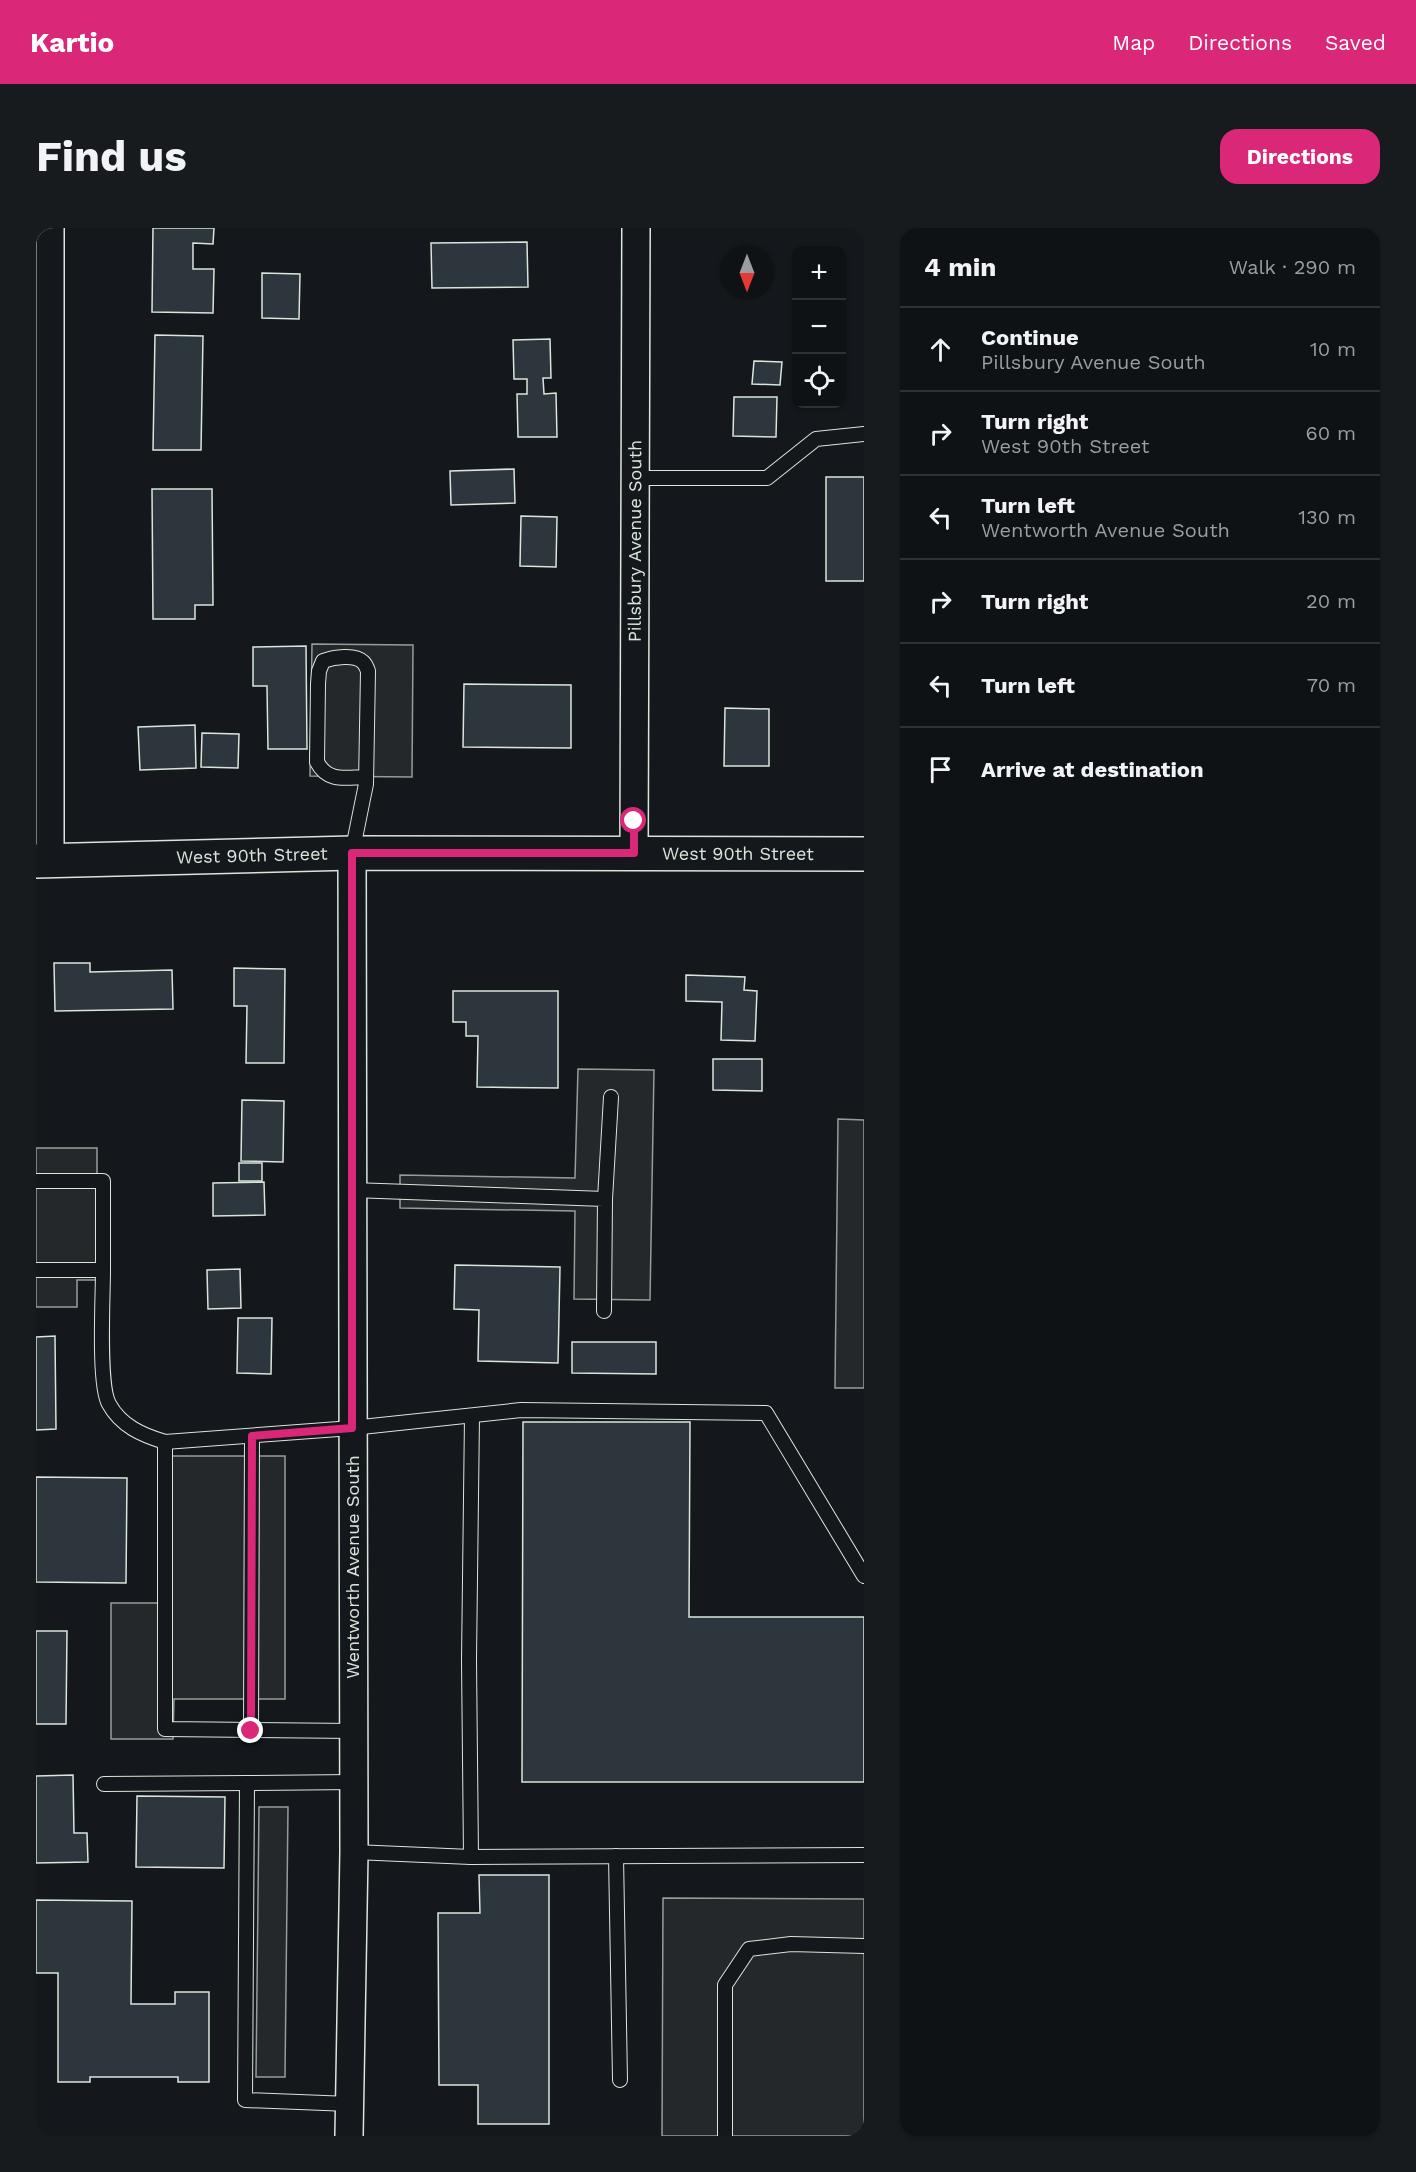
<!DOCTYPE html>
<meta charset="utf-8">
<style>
:root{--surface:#0f1215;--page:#181b1e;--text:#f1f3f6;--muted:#9b9ea0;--line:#2f3234;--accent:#db2777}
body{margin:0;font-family:"Work Sans",sans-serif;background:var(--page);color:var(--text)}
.controls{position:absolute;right:18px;top:18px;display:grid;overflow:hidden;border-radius:12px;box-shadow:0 2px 4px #0004}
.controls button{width:54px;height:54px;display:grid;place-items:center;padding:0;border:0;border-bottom:2px solid var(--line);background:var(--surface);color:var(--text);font:30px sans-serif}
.compass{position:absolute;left:684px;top:18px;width:54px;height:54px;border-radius:50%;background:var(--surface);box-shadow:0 2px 4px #0004;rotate:180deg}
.stop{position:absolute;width:18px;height:18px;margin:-14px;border:4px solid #db2777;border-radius:50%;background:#fff}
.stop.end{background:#db2777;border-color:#fff;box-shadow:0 2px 6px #0008}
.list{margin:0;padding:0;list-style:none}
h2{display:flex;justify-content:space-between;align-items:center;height:78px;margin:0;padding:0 24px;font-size:26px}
h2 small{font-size:20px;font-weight:400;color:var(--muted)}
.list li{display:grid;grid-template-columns:39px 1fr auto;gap:18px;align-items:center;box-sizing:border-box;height:84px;padding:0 24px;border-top:2px solid var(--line)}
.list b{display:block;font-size:22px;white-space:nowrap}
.list p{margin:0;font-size:20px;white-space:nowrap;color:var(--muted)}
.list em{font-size:20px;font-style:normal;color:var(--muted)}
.icon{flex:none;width:33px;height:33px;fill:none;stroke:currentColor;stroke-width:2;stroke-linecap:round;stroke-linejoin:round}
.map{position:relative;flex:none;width:828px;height:1908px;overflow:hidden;border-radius:18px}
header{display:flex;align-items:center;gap:36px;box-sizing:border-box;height:84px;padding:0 30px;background:var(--accent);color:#fff}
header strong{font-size:28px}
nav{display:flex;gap:33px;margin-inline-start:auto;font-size:21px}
.intro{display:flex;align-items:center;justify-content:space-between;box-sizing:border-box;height:144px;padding:0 36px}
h1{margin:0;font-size:42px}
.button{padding:15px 27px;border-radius:18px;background:var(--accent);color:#fff;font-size:21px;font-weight:700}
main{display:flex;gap:36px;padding:0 36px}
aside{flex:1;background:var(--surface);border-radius:18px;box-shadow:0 2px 4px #0004}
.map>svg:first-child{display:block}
.parking{fill:#24282b;stroke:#939e99;stroke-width:1.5}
.building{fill:#2c363c;stroke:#d8e6dc;stroke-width:1.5}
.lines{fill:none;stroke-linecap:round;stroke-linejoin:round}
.lane-casing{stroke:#d8e6dc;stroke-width:16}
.street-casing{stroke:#d8e6dc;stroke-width:30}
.secondary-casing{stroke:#d8e6dc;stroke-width:36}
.lane{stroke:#14181c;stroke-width:14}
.street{stroke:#14181c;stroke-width:27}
.secondary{stroke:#14181c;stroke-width:33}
.route{stroke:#db2777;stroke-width:8}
.labels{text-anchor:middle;stroke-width:4.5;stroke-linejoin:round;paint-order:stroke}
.street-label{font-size:18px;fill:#d8e6dc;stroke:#14181c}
</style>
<header>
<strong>Kartio</strong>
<nav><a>Map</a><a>Directions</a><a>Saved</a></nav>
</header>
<div class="intro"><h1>Find us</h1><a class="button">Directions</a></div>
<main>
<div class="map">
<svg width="828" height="1908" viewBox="0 0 828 1908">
<rect width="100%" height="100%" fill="#14181c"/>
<!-- parking -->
<g class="parking">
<path d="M276 416 377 417 376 549 274 548Z"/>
<path d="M542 841 618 842 614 1072 538 1071 539 983 364 980V947L539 950Z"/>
<path d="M802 891 828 892V1160H799Z"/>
<path d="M0 920H61V1052H41V1079H0Z"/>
<path d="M135 1228H249V1471H138L137 1511H75V1375H135Z"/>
<path d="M223 1579H252L249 1849H220Z"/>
<path d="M627 1670 828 1671V1908H626Z"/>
</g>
<!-- building -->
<g class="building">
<path d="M117 0H178L177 16 157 15V41H178L177 85 116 84Z"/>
<path d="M491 14 492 59 396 60 395 15Z"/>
<path d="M226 45 264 46 263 91 226 90Z"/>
<path d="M119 107 167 108 165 222H117Z"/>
<path d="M514 111 515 150H507L508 166 520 165 521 209H482L481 166H491V151H478L477 112Z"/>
<path d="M718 133 746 134 744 157 716 156Z"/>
<path d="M698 169H741L740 209 697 208Z"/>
<path d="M478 241 479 275 415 277 414 243Z"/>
<rect x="790" y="249" width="38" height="104"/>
<path d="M116 261H176L177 377H159V391H117Z"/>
<path d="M485 288 521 289 520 339 484 338Z"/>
<path d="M270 418 271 521H232L231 458H217V419Z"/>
<path d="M428 456 535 457V520L427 519Z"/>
<path d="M689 480 733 481V538H688Z"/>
<path d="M159 497 160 540 104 542 102 499Z"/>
<path d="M166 505 203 506 202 540 165 539Z"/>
<path d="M18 735H54V744L136 742 137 781 19 783Z"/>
<path d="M198 740 249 741 248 835H210L211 778H198Z"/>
<path d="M650 747 709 749 708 762 721 763 719 813 685 812 686 774 650 773Z"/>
<path d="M417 763H522V860L441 859 442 808H430V794H417Z"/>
<path d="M677 831H726V863L677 862Z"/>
<path d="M206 872 248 873 247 934 205 933Z"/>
<rect x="203" y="935" width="23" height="18"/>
<path d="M228 954 229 987 177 988V955Z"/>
<path d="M419 1037 524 1039 522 1135 442 1133 443 1082 418 1081Z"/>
<path d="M204 1041 205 1080 172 1081 171 1042Z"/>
<path d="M202 1090H236L235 1146 201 1145Z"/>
<path d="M19 1108 20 1201 0 1202V1109Z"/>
<path d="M536 1114H620V1146L536 1145Z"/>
<path d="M487 1194H654L653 1389H828V1554H486Z"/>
<path d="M0 1249 91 1250 90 1355 0 1354Z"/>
<path d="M0 1403H31L30 1496H0Z"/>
<path d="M37 1547 38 1605H51L52 1634 0 1635V1548Z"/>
<path d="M101 1568 189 1569 188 1640 100 1639Z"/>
<path d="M443 1647H513V1896H442V1857H403L402 1685H444Z"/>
<path d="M0 1672 96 1673 95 1776H139V1764H173V1854H142V1849H54V1854H22V1745H0Z"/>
</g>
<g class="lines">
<!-- lane casing -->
<g class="lane-casing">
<g id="lane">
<path d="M599 250H731L780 211 828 206"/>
<path d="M316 625 330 556 332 443C331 440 330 437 327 434 319 426 298 429 287 433L283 443 282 456 281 534C292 555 310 549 330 549"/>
<path d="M0 953H67V1042H0"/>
<path d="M316 962 569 971 568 1083"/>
<path d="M569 971 575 869"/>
<path d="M67 1042C67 1069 62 1157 73 1176 85 1198 106 1207 129 1214L316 1200 485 1182 730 1185 828 1348"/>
<path d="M129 1214V1501L318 1503"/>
<path d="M215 1503 216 1208"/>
<path d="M68 1556 211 1555"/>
<path d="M318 1624 435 1629 828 1627"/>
<path d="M580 1628 584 1852"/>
<path d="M435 1629 433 1432 436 1188"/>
<path d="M314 1876 209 1872 211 1555 318 1554"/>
<path d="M689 1908V1757L713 1721 755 1716 828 1718"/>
</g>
</g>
<!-- street casing -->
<g class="street-casing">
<g id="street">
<path id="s1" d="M598 625 600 0"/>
<path d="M14 632V0"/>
<path d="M313 1908 318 1624 316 625"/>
</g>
</g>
<!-- secondary casing -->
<g class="secondary-casing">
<g id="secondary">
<path id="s2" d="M0 633 316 625 828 626"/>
</g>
</g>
<!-- lane -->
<use href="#lane" class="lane"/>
<!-- street -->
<use href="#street" class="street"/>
<!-- secondary -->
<use href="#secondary" class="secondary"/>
</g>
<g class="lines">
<!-- route -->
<path class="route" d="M215 1503 216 1208 316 1200V625H598V593"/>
</g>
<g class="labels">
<!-- street labels -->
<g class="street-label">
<text dy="6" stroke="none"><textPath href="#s1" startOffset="312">Pillsbury Avenue South</textPath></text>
<text dy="6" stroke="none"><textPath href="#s2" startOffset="702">West 90th Street</textPath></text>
<text dy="6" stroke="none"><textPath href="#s2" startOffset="216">West 90th Street</textPath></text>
<text transform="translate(317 1339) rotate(-90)" y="6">Wentworth Avenue South</text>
</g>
</g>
</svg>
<div class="controls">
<button>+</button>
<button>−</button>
<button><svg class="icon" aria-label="locate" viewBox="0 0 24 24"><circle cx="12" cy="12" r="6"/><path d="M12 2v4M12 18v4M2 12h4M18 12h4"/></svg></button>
</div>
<svg class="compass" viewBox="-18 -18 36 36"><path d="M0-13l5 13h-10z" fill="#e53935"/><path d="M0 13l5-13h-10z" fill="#9b9ea0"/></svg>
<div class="stop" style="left:598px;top:593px"></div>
<div class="stop end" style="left:215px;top:1503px"></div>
</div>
<aside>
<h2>4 min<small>Walk · 290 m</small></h2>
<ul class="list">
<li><svg class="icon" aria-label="ahead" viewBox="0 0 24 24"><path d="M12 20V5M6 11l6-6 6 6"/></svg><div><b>Continue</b><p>Pillsbury Avenue South</p></div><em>10 m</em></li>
<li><svg class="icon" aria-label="right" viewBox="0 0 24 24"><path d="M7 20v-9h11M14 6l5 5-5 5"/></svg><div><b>Turn right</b><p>West 90th Street</p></div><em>60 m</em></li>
<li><svg class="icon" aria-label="left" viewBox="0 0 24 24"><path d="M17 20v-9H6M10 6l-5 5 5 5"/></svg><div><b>Turn left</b><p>Wentworth Avenue South</p></div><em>130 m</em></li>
<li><svg class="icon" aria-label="right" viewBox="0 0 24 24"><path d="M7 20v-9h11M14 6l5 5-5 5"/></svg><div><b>Turn right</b></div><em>20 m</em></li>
<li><svg class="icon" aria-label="left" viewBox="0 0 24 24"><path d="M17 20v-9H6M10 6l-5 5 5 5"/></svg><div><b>Turn left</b></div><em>70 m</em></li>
<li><svg class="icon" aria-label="arrive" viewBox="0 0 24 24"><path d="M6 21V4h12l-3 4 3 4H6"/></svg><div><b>Arrive at destination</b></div></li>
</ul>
</aside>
</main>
